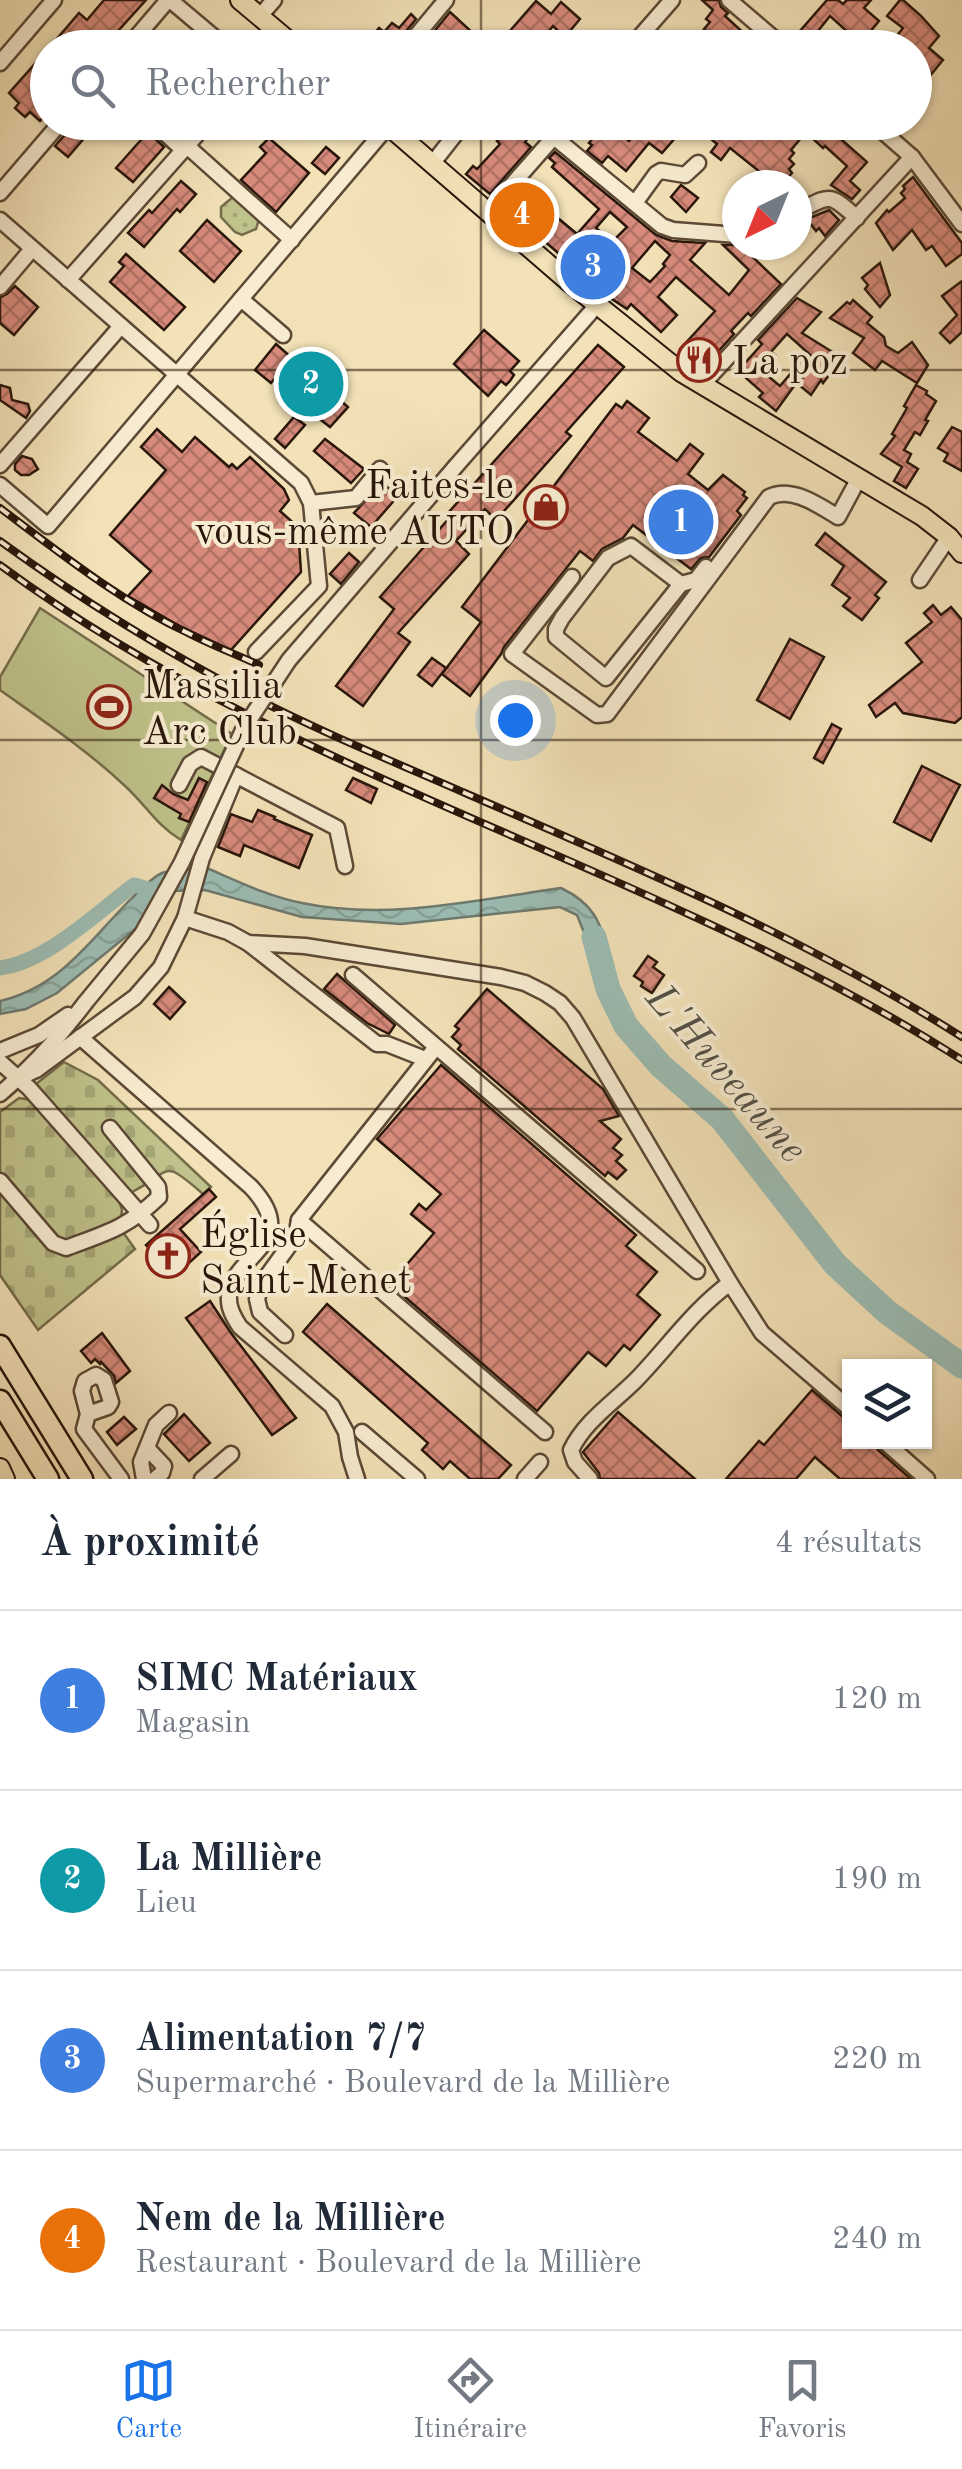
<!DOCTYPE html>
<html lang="fr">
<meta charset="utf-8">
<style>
:root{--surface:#fff;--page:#f6f6f7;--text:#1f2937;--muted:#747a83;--line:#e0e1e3;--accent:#1a73e8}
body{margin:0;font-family:"Old Standard TT",serif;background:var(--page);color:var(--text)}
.controls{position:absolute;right:30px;bottom:30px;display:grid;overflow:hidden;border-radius:0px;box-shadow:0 2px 8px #0004}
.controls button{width:90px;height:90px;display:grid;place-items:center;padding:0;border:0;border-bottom:2px solid var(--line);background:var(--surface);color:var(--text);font:50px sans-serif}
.compass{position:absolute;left:722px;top:170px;width:90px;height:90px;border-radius:50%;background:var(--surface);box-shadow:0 2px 8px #0004;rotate:223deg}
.you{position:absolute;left:515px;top:720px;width:35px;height:35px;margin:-25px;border:8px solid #fff;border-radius:50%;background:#1a73e8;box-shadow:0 0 0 15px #1a73e833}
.badge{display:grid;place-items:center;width:65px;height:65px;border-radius:50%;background:var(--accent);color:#fff;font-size:32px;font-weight:700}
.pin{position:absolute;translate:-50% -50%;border:5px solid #fff;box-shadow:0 2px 10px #0006}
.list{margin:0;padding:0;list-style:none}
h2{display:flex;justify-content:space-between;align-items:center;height:130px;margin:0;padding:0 40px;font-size:42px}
h2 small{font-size:32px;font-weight:400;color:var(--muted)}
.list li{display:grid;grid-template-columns:65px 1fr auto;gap:30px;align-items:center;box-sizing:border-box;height:180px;padding:0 40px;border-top:2px solid var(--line)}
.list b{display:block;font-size:38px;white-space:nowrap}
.list p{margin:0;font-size:32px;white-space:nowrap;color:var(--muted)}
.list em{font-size:32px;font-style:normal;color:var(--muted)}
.icon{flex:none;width:55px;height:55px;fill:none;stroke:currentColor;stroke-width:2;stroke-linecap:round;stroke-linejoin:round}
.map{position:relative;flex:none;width:962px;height:1479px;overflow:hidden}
.search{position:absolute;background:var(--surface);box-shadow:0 2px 8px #0004;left:30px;right:30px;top:30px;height:110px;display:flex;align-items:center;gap:25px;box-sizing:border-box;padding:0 35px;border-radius:55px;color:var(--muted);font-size:38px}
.sheet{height:850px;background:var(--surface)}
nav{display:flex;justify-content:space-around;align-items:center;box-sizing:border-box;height:140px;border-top:2px solid var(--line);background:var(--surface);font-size:28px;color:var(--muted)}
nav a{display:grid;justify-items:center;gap:5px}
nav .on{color:var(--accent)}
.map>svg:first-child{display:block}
.green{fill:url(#green-dots);stroke:#746c4a;stroke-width:2.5}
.cemetery{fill:url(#cemetery-stones);stroke:#746c4a;stroke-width:2.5}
.pitch{fill:#c0c28b;stroke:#746c4a;stroke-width:2.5}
.water{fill:url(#water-waves);stroke:#6e7a70;stroke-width:2.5}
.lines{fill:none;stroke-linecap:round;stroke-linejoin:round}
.canal{stroke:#9cbdb4;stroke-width:15}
.river{stroke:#9cbdb4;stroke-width:25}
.building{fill:url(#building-cross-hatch);stroke:#29160a;stroke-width:2.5;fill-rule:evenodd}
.minor-casing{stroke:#5c4936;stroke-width:19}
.major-casing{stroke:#29160a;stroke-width:22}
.highway-casing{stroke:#29160a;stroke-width:25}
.minor{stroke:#f7ecd1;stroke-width:14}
.major{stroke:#f3e2b8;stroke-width:18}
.highway{stroke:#f3e2b8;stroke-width:20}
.rail-casing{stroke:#29160a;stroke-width:8}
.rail{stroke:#f7ecd1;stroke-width:4;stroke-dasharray:11;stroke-linecap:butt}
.minor-bridge-casing{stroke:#5c4936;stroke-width:19;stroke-linecap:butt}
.minor-bridge{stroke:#f7ecd1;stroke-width:14}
.grid{fill:none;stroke:#29160a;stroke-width:2.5;stroke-opacity:0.55}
.labels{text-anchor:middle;stroke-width:8;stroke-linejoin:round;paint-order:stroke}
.poi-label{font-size:40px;fill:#29160a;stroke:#f7ecd1;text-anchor:start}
.water-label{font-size:42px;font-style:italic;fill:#515046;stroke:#f7ecd1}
</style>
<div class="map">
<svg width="962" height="1479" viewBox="0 0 962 1479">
<defs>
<pattern id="green-dots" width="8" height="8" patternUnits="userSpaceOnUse" patternTransform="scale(2.5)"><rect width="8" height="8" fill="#c0c28b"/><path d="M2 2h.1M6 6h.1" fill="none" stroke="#a5a677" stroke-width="1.8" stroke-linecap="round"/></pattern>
<pattern id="cemetery-stones" width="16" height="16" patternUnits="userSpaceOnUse" patternTransform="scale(2.5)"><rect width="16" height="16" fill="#c0c28b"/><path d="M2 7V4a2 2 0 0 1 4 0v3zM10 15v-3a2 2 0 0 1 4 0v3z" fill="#a5a677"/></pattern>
<pattern id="water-waves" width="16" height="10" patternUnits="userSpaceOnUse" patternTransform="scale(2.5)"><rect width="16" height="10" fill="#9cbdb4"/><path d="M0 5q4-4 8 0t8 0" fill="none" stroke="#86a299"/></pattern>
<pattern id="building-cross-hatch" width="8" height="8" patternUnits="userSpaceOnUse" patternTransform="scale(2.5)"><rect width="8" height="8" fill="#d88b7c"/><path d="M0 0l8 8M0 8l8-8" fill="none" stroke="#af7164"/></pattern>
</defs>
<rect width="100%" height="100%" fill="#f3e2b8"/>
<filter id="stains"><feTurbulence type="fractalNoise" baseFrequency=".002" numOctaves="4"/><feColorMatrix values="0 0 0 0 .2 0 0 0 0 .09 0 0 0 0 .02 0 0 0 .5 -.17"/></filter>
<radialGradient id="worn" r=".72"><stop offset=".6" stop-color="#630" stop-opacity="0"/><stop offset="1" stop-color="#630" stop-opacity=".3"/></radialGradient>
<!-- green -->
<path class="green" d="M233 197 259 219 256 229 242 235 235 232 221 217V207Z"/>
<!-- cemetery -->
<g class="cemetery">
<path d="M64 1062 98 1080 211 1187 203 1194C161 1157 173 1171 132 1192L127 1189 36 1084Z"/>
<path d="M19 1098 31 1100 119 1200 122 1210 120 1228 135 1249 38 1330 0 1275V1112Z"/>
</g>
<!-- pitch -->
<path class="pitch" d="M40 608 232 734 181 840C157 826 145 804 125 786 87 750 42 720 0 690V677Z"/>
<!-- water -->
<path class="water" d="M209 869C239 882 270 897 302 903 388 921 476 900 561 888 599 906 601 928 613 965L592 971 585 935 577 915 560 907 401 924 302 917 205 890 172 891 140 925 57 993 26 1009 0 1014V1001C59 987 87 944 127 903 135 895 152 877 162 873 173 869 197 870 209 869Z"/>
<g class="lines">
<!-- canal -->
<path class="canal" d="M0 968C47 962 96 913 134 885L160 892"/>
<!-- river -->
<path class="river" d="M594 937 608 989 626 1026 661 1066 722 1119 835 1264 887 1312 962 1366"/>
</g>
<!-- building -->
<g class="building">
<path d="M104 0H146L110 40 111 42 106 48H49L79 13 87 20Z"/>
<path d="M702 0H719L721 7 728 13 725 16 760 48H700L712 35 704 29 710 22 706 19 713 10Z"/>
<path d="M827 0H838L843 4 847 0H871L864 8 879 21 870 32 888 47 903 28 887 16 900 0H903L921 16 939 36 929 48 943 60 929 77 914 64V48H839L850 34 830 16 814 36 826 48H795V44L803 34 800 31Z"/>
<path d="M536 1 551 14 561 2 580 19 565 37 553 26 535 48H495Z"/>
<path d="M450 12 475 35 474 37 486 48H448L432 34Z"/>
<path d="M411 14 416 19 398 41 396 48H362L379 28 384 32 392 23 399 28Z"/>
<path d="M48 49V113L40 121 30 112 25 117 15 108 19 103 9 93Z"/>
<path d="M76 122H98L68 157 55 146Z"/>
<path d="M500 122H541L525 142 531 147 490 194 466 174 473 166 477 169 500 144 497 141 501 137 493 130Z"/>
<path d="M606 122 629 141 645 122H763L784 138 791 129 801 138 791 150 794 153 789 159 794 164 789 169 792 173 781 185H758L765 176 730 148 721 160 711 152 717 144 698 128 691 136 683 129 662 153 649 143 626 171 608 156 602 163 587 151 592 145 589 143Z"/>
<path d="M826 122H857L842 140 867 162 850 181 860 190 852 199 831 185 847 166 825 146 823 148 812 138Z"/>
<path d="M148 132 164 147 133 182 116 168Z"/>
<path d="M269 138 309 173 276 212 241 180 266 153 260 147Z"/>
<path d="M326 147 339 158 325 174 312 163Z"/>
<path d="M555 152 656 235 672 241 705 243 690 260 729 295 749 270 723 245H740L781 284 751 316 748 313 731 331 734 334 704 367 680 349 715 311 676 277 658 297 677 315 661 332 631 304 627 309 612 299 536 234 528 224 530 222 509 205 526 185 531 189 528 193 577 234 599 209 552 167 555 163 549 158ZM610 212 627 227 612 242 596 228ZM655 241 670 255 663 264 665 266 650 282 632 268Z"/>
<path d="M913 177 962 243V254L946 266 932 246 926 250 912 230 893 250 876 223 887 210 889 212 905 198 901 193 905 189 903 186Z"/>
<path d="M181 181 196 194 180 212 177 209 144 247 128 233 149 210 152 213Z"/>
<path d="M681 185 698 198 686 212 671 197Z"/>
<path d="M829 210 839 220 825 236 819 228 816 231 807 219Z"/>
<path d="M207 220 241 251 214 282 180 251Z"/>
<path d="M126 254 185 307 164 330 110 282 124 266 119 262Z"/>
<path d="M880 263 890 295 880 307 865 289 868 285 862 278Z"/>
<path d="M962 281V332L950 343 940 333 957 315 942 296Z"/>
<path d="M15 286 38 307 14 335 0 323V297L7 294Z"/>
<path d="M797 298 821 312 802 333 842 358 823 383 821 380 811 395 798 384 816 360 787 334 771 352 775 355 762 371 780 386 803 359 810 364 776 411 759 397 763 393 738 371 762 344 758 340Z"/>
<path d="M853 300 872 317 867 323 884 337 886 346 898 353 912 342 928 365 917 383 882 361 875 370 853 353 864 338 830 318 847 302 850 304Z"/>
<path d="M484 330 519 361 510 371 514 375 510 381 506 385 501 381 488 396 454 364Z"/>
<path d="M276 344 348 407 330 427 307 409 315 400 281 371 271 383 255 370Z"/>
<path d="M598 345 624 367 566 432 571 436 496 520 485 509 456 541 469 554 398 633 410 642 363 706 336 686 394 609 380 597 451 516 448 513Z"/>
<path d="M0 385 10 388 12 400 28 404 30 411 26 418 0 400Z"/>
<path d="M916 385 927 391 926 394 936 401 925 420 928 421 920 435 915 432 904 450 911 454 907 462 918 469 906 488 894 481 902 467 881 454 895 436 892 434 907 408 904 406Z"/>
<path d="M627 401 649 418 638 432 677 461 690 444 703 454 688 474 708 490 723 475 745 492 743 495 747 498 737 511 741 515 709 557 701 558 691 569 633 525 623 538 602 549 593 561 580 551 504 647 501 654 470 696 442 674 481 622 462 607 616 404 622 408Z"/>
<path d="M294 417 305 425 285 448 275 439Z"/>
<path d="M952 427 962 432V471L944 461 948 454 938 448Z"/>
<path d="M157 429 182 452 195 437 229 467 232 464 237 469 250 457 284 489 289 500 280 511 298 527 301 572 231 650 181 627 128 596 151 571 110 535 166 470 141 447Z"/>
<path d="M325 439 364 469 351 483 314 451Z"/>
<path d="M22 456 32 459 38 469 29 475H21L15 470V464Z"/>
<path d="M382 483 398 496 371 527 354 513Z"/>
<path d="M825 533 886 582 875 595 879 598 862 620 843 606 850 598 832 585 844 566 816 545Z"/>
<path d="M349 553 359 562 341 584 330 574Z"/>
<path d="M933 605 941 615 951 607 962 620V717L955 723 903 713 895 703 876 717 869 705 922 662 906 643 932 622 924 613Z"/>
<path d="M790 639 824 657 790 719 757 700Z"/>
<path d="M432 658 446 668 432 686 418 675Z"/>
<path d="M832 724 841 729 823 763 814 758Z"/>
<path d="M922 766 960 785 931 841 894 822Z"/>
<path d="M199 778 207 782 189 822 179 818 181 814 154 798 162 785 173 794 188 800Z"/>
<path d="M353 778 377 789 371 803 346 790Z"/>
<path d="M258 810 275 817 274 819 312 835 299 868 244 845 240 856 218 847 231 814 252 822Z"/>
<path d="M648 956 657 962 653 967 664 975 652 993 641 986 643 982 634 976Z"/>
<path d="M337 974 395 1025 389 1034 367 1023 324 989Z"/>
<path d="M169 987 185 1002 170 1019 154 1004Z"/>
<path d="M487 989 603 1089 619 1116 600 1121 621 1139 613 1148 622 1155 616 1161 626 1170 617 1179 608 1172 605 1176 458 1049 461 1045 452 1037 459 1029 455 1026Z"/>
<path d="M441 1065 636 1235 626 1246 657 1272 637 1295 660 1315 630 1350 624 1345 606 1366 588 1352 537 1411 390 1284 434 1233 411 1214 419 1204 426 1210 441 1194 377 1139Z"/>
<path d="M209 1189 216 1197 180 1229 201 1252 178 1273 171 1266 166 1270 148 1252 150 1249 146 1245Z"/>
<path d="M210 1301 231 1333 296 1418 272 1435 186 1318Z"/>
<path d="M327 1304 511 1465 498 1479H470L450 1461 443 1469 422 1450 428 1443 303 1332Z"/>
<path d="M102 1333 130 1371 116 1383 114 1376 101 1362 100 1364 95 1359 91 1363 81 1351Z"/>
<path d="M812 1390 843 1417 850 1419V1442H875L878 1450 911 1479H840L815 1457 796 1479H726L759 1441 764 1445Z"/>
<path d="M618 1412 695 1479H600L599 1473 583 1452Z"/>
<path d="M184 1414 210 1443 189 1461 164 1434Z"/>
<path d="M124 1417 136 1429 117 1445 107 1432Z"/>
</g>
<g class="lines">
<!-- minor casing -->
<g class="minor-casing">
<g id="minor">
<path d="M170 0 227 48"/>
<path d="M729 0 785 48"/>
<path d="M260 16 274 0"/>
<path d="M127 48 168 0"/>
<path d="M406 48 446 0"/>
<path d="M630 48 672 0"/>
<path d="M0 63 54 0"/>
<path d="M153 122 183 150"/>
<path d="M872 122 912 157 962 224"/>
<path d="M554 137 662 226 673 230 737 235"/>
<path d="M187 146 292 240"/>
<path d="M432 164 465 122"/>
<path d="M0 193 61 122"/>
<path d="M635 203 656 174 661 171 685 175 698 163"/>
<path d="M488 212 567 122"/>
<path d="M797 212C831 195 828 192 857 218"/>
<path d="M0 220 301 483 311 503 319 586 256 652"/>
<path d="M68 280 208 122"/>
<path d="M0 287 32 249"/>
<path d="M241 299 283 335"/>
<path d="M703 384 912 157"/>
<path d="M0 465 121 326"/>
<path d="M456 466 597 305"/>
<path d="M0 485 48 526 388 126"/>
<path d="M311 503 356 498 380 469"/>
<path d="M572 577 512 654 597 715 607 714 769 497C792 486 818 505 838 517L859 478"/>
<path d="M920 580 949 537"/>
<path d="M681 584 606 678 556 637V629L562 618 608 558 631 546 681 584 696 580 706 567"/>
<path d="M179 785 190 764 201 757 337 828 345 866"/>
<path d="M185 918 228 932 248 943 377 1044H387L425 1059"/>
<path d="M248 943 305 946 501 977 525 983 545 993 560 1003 573 1018 730 1283"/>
<path d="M353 975 697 1271"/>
<path d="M80 1037 251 1187C304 1244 231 1254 229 1297 228 1308 234 1318 240 1327L332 1406 346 1432 350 1457 357 1479"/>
<path d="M0 1051 39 1035 68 1015"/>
<path d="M0 1062 29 1088 150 1225"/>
<path d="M19 1078 36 1070 135 997 161 967 185 918 202 858 236 775"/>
<path d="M0 1094C31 1068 61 1035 85 1003"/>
<path d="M0 1181 53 1243 66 1248C106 1233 127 1228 159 1197L158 1187 110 1128"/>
<path d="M299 1220 545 1432"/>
<path d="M285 1335 260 1312 257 1299 262 1283 296 1236 299 1220 436 1047"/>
<path d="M88 1414 108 1407 111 1402 104 1380 96 1375 85 1381 82 1391 88 1414 84 1429 121 1479"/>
<path d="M362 1432 417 1479"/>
<path d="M885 1442 927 1479"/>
<path d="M148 1449 164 1466 162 1473 155 1479"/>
<path d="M144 1479 141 1462 156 1425 169 1413"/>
<path d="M202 1479 231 1454"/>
<path d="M525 1479 540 1462"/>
<path d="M590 1479 575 1462 571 1450C585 1421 614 1402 636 1380 668 1347 693 1310 730 1283L762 1333 850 1409"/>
</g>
</g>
<!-- major casing -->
<g class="major-casing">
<g id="major">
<path d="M240 0 297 48"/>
<path d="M384 122 569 282 681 372 922 516 949 537 962 553"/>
<path d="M0 1468 5 1479"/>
</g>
</g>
<!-- highway casing -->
<g class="highway-casing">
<g id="highway">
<path d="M0 1346 82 1479"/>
<path d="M0 1401 48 1479"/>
</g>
</g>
<!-- minor -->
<use href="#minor" class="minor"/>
<!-- major -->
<use href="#major" class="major"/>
<!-- highway -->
<use href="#highway" class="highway"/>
<!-- rail casing -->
<g class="rail-casing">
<g id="rail">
<path d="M0 508C60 553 120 601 188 633 211 645 235 654 259 665"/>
<path d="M0 541C80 599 164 651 251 696 321 732 394 762 465 793 635 867 806 938 962 1037"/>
<path d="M0 565C293 781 657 865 962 1060"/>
</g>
</g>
<!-- rail -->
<use href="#rail" class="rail"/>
<!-- minor-bridge casing -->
<g class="minor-bridge-casing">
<path id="minor-bridge" d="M85 1003 142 934 182 862 244 728 289 660 456 466"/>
</g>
<!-- minor-bridge -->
<use href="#minor-bridge" class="minor-bridge"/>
</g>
<!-- grid -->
<path class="grid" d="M481 0V48M481 122V1479M0 370H962M0 740H962M0 1109H962"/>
<!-- icons -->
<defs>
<g id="restaurant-ring" transform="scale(2.25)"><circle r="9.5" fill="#f7ecd1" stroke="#8f2418" stroke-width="1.5"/><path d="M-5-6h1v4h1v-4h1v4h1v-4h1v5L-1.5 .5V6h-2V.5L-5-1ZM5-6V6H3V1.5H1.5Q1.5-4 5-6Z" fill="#8f2418"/></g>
<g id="shop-ring" transform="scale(2.25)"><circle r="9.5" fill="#f7ecd1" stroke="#8f2418" stroke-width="1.5"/><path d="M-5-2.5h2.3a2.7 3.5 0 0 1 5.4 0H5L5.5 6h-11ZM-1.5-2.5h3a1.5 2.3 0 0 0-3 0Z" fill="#8f2418"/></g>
<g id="stadium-ring" transform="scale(2.25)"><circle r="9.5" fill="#f7ecd1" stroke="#8f2418" stroke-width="1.5"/><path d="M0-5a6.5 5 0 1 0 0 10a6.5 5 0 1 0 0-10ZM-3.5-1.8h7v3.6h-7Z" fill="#8f2418"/></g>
<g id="church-ring" transform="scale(2.25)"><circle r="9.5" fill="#f7ecd1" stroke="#8f2418" stroke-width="1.5"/><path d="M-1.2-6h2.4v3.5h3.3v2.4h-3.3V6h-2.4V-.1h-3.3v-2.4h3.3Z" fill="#8f2418"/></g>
</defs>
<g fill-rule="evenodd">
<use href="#restaurant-ring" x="699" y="360"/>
<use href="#shop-ring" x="546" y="507"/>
<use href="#stadium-ring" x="109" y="707"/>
<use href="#church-ring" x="168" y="1256"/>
</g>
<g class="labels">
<!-- poi labels -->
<g class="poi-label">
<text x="732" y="374">La poz</text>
<text x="514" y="498" text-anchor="end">Faites-le<tspan x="514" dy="46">vous-même AUTO</tspan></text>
<text x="142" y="698">Massilia<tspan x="142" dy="46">Arc Club</tspan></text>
<text x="200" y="1247">Église<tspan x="200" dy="46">Saint-Menet</tspan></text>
</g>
<!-- water labels -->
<g class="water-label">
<text transform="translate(728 1072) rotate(49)" y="15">L'Huveaune</text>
</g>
</g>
<rect width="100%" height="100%" filter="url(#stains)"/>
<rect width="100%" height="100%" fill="url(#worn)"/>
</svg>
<div class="controls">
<button><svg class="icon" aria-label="layers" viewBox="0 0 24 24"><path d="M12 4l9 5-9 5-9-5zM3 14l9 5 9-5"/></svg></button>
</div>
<svg class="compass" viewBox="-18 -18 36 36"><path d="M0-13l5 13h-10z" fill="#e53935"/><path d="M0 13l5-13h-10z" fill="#747a83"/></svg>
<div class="you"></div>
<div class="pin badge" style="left:681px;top:522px;background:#3f7fe0">1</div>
<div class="pin badge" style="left:311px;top:384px;background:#0f9aa8">2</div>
<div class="pin badge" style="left:593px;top:267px;background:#3f7fe0">3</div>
<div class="pin badge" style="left:522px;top:215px;background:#e8710a">4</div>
<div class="search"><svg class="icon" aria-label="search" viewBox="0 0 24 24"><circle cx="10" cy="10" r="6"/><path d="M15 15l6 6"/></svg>Rechercher</div>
</div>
<section class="sheet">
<h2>À proximité<small>4 résultats</small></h2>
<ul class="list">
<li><span class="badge" style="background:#3f7fe0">1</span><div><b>SIMC Matériaux</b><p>Magasin</p></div><em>120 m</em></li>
<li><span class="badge" style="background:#0f9aa8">2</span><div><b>La Millière</b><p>Lieu</p></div><em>190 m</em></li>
<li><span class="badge" style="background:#3f7fe0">3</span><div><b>Alimentation 7/7</b><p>Supermarché · Boulevard de la Millière</p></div><em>220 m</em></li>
<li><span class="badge" style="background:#e8710a">4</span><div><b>Nem de la Millière</b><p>Restaurant · Boulevard de la Millière</p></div><em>240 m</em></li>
</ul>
</section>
<nav>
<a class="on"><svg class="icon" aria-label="map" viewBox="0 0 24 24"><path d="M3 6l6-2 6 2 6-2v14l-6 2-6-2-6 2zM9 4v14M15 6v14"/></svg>Carte</a>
<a><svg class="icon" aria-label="directions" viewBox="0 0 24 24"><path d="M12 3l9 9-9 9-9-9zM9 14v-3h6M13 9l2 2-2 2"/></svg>Itinéraire</a>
<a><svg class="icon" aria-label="saved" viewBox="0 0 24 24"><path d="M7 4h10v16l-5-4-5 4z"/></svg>Favoris</a>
</nav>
